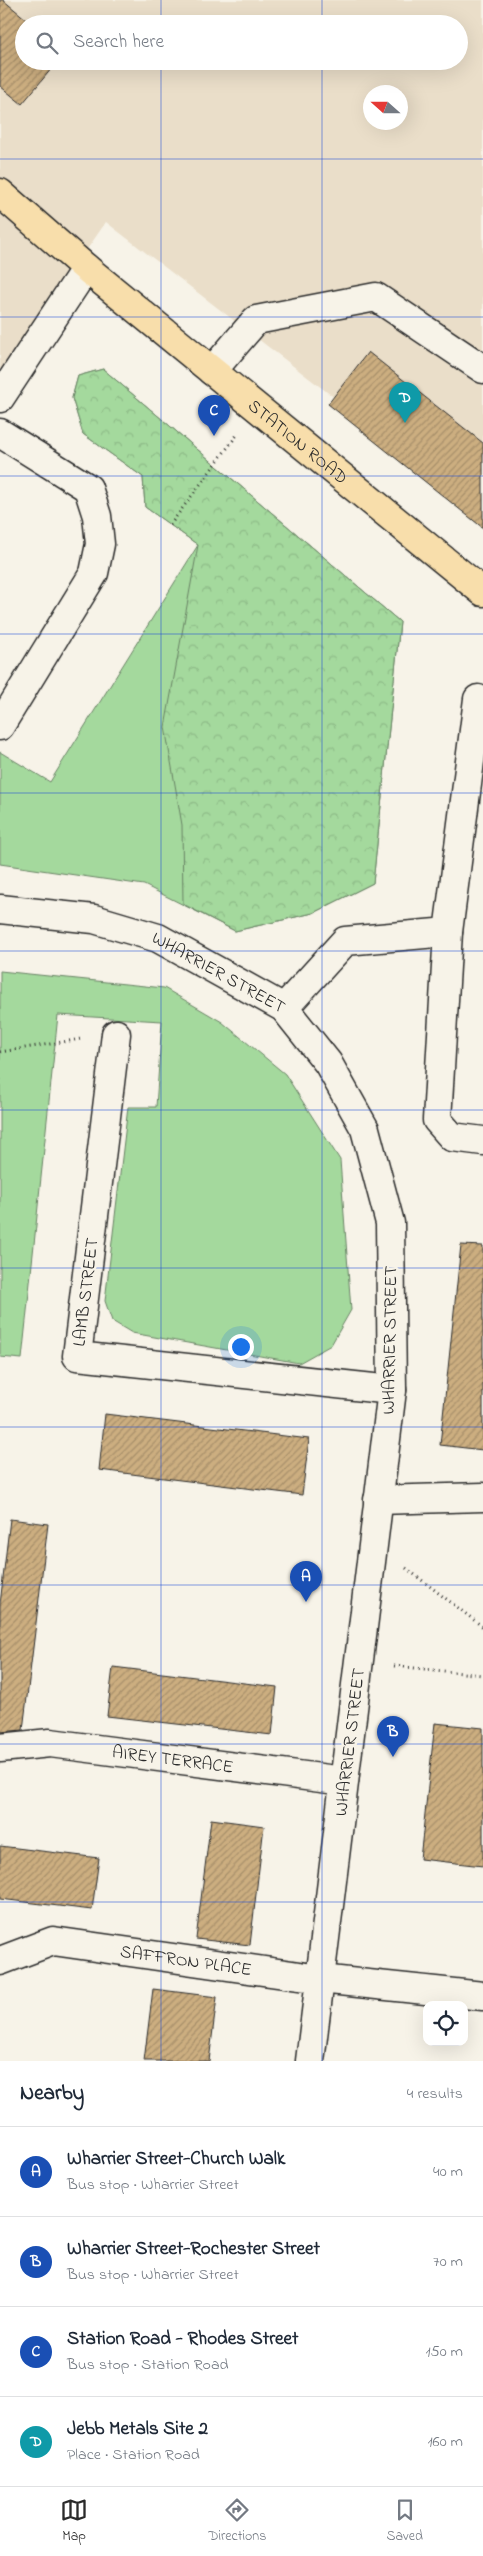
<!DOCTYPE html>
<meta charset="utf-8">
<style>
:root{--surface:#fff;--page:#f6f6f7;--text:#1f2937;--muted:#747a83;--line:#e0e1e3;--accent:#2b2b2b}
body{margin:0;font-family:"Indie Flower",sans-serif;background:var(--page);color:var(--text)}
.controls{position:absolute;right:15px;bottom:15px;display:grid;overflow:hidden;border-radius:10px;box-shadow:0 5px 20px #0002}
.controls button{width:45px;height:45px;display:grid;place-items:center;padding:0;border:0;border-bottom:1px solid var(--line);background:var(--surface);color:var(--text);font:25px sans-serif}
.compass{position:absolute;left:363px;top:85px;width:45px;height:45px;border-radius:50%;background:var(--surface);box-shadow:0 5px 20px #0002;rotate:291deg}
.you{position:absolute;left:240px;top:1346px;width:18px;height:18px;margin:-12px;border:4px solid #fff;border-radius:50%;background:#1a73e8;box-shadow:0 0 0 8px #1a73e833}
.badge{display:grid;place-items:center;width:32px;height:32px;border-radius:50%;background:var(--accent);color:#fff;font-size:16px;font-weight:700}
.pin{position:absolute;translate:-50% -41px;filter:drop-shadow(0 1px 2px #0008)}
.pin::after{content:'';position:absolute;top:26px;width:18px;height:15px;background:inherit;clip-path:polygon(0 0,100% 0,50% 100%)}
.list{margin:0;padding:0;list-style:none}
h2{display:flex;justify-content:space-between;align-items:center;height:65px;margin:0;padding:0 20px;font-size:21px}
h2 small{font-size:16px;font-weight:400;color:var(--muted)}
.list li{display:grid;grid-template-columns:32px 1fr auto;gap:15px;align-items:center;box-sizing:border-box;height:90px;padding:0 20px;border-top:1px solid var(--line)}
.list b{display:block;font-size:19px;white-space:nowrap}
.list p{margin:0;font-size:16px;white-space:nowrap;color:var(--muted)}
.list em{font-size:16px;font-style:normal;color:var(--muted)}
.icon{flex:none;width:28px;height:28px;fill:none;stroke:currentColor;stroke-width:2;stroke-linecap:round;stroke-linejoin:round}
.map{position:relative;flex:none;width:483px;height:2061px;overflow:hidden}
.search{position:absolute;background:var(--surface);box-shadow:0 5px 20px #0002;left:15px;right:15px;top:15px;height:55px;display:flex;align-items:center;gap:12px;box-sizing:border-box;padding:0 18px;border-radius:28px;color:var(--muted);font-size:19px}
.sheet{height:425px;background:var(--surface)}
nav{display:flex;justify-content:space-around;align-items:center;box-sizing:border-box;height:70px;border-top:1px solid var(--line);background:var(--surface);font-size:14px;color:var(--muted)}
nav a{display:grid;justify-items:center;gap:2px}
nav .on{color:var(--accent)}
.map>svg:first-child{display:block}
.built{fill:#eadec9;fill-rule:evenodd}
.green{fill:#a4d99d;stroke:#688264}
.forest{fill:url(#forest-crowns);stroke:#688264}
.building{fill:url(#building-hatch);stroke:#2b2b2b}
.lines{fill:none;stroke-linecap:round;stroke-linejoin:round}
.minor-casing{stroke:#2b2b2b;stroke-width:31}
.major-casing{stroke:#2b2b2b;stroke-width:31}
.path{stroke:#2b2b2b;stroke-width:3;stroke-dasharray:1 4;stroke-linecap:butt}
.minor{stroke:#f7f3e8;stroke-width:28}
.major{stroke:#f8deab;stroke-width:28}
.grid{fill:none;stroke:#1d4ed8;stroke-width:1;stroke-opacity:0.55}
.labels{text-anchor:middle;stroke-width:5;stroke-linejoin:round;paint-order:stroke}
.street-label{font-size:18px;fill:#2b2b2b;stroke:#f7f3e8}
</style>
<div class="map">
<svg width="483" height="2061" viewBox="0 0 483 2061">
<defs>
<pattern id="forest-crowns" width="20" height="18" patternUnits="userSpaceOnUse" patternTransform="scale(1.25)"><rect width="20" height="18" fill="#a4d99d"/><path d="M2 6a3 3 0 1 1 6 0M12 15a3 3 0 1 1 6 0" fill="none" stroke="#8dba87"/></pattern>
<pattern id="building-hatch" width="6" height="6" patternUnits="userSpaceOnUse" patternTransform="scale(1.25)"><rect width="6" height="6" fill="#ccae80"/><path d="M-1 1l2-2M0 6l6-6M5 7l2-2" fill="none" stroke="#a68e69"/></pattern>
</defs>
<rect width="100%" height="100%" fill="#f7f3e8"/>
<filter id="ink" filterUnits="userSpaceOnUse"><feTurbulence type="fractalNoise" baseFrequency=".02" numOctaves="2"/><feDisplacementMap in="SourceGraphic" scale="10" xChannelSelector="R" yChannelSelector="G"/><feConvolveMatrix kernelMatrix="1 2 1 2 8 2 1 2 1" color-interpolation-filters="sRGB"/></filter>
<g filter="url(#ink)">
<!-- built -->
<path class="built" d="M0 0H483V512L106 222 0 375ZM24 24H459V61H24ZM370 92H400V122H370Z"/>
<!-- green -->
<g class="green">
<path d="M103 369 400 622 373 883 313 913 235 931 144 885 0 864V752L50 782 198 545 145 507 143 477 83 434 72 398 78 376Z"/>
<path d="M0 971 164 988 222 1022 285 1074 340 1160 351 1310 331 1345 299 1363 132 1333 112 1321 105 1301 128 1107H156L162 1021 58 1015 22 1359 0 1357Z"/>
</g>
<!-- forest -->
<path class="forest" d="M103 369 400 622 373 883 313 913 235 931 183 904 182 825 165 727 198 545 145 507 143 477 83 434 72 398 78 376Z"/>
<!-- building -->
<g class="building">
<path d="M0 0H3L32 24H24V61H58L22 104 0 86Z"/>
<path d="M368 352 483 443V528L328 404Z"/>
<path d="M461 1245 483 1246V1450L440 1445Z"/>
<path d="M105 1414 309 1439 302 1495 99 1470Z"/>
<path d="M10 1519 48 1524 23 1730 0 1732V1604Z"/>
<path d="M113 1667 277 1687 272 1735 107 1716Z"/>
<path d="M435 1723 483 1728V1866L420 1859Z"/>
<path d="M211 1819 264 1826 250 1945 196 1939Z"/>
<path d="M0 1846 99 1858 92 1910 0 1899Z"/>
<path d="M153 1989 217 1997 209 2061H144Z"/>
</g>
<g class="lines">
<!-- minor casing -->
<g class="minor-casing">
<g id="minor">
<path d="M212 371 256 320 376 297 483 369"/>
<path d="M0 398 86 268"/>
<path d="M0 433 88 488 97 516 100 544 94 573 0 726"/>
<path id="s1" d="M0 909 94 919 158 938 284 1008 328 1063 365 1129 390 1223 392 1390 310 2061"/>
<path d="M448 932 437 1120 452 1137 483 1141"/>
<path d="M284 1008 345 941 448 932 478 699"/>
<path d="M116 1034 77 1356 392 1390"/>
<path d="M378 1500 483 1497"/>
<path id="s2" d="M0 1748 50 1743 344 1781"/>
<path id="s3" d="M0 1961 53 1941 320 1979 483 1996"/>
</g>
</g>
<!-- major casing -->
<g class="major-casing">
<g id="major">
<path id="s4" d="M0 193 86 268 483 592"/>
</g>
</g>
<!-- path -->
<g class="path">
<path d="M170 525 237 435"/>
<path d="M0 1052 81 1039"/>
<path d="M406 1568 483 1627"/>
<path d="M394 1666 483 1675"/>
</g>
<!-- minor -->
<use href="#minor" class="minor"/>
<!-- major -->
<use href="#major" class="major"/>
</g>
</g>
<!-- grid -->
<path class="grid" d="M161 0V24M322 0V24M161 61V2061M322 61V2061M0 159H483M0 317H483M0 476H483M0 634H483M0 793H483M0 951H483M0 1110H483M0 1268H483M0 1427H483M0 1585H483M0 1744H483M0 1902H483"/>
<g class="labels">
<!-- street labels -->
<g class="street-label">
<text dy="6" stroke="none"><textPath href="#s4" startOffset="388">STATION ROAD</textPath></text>
<text dy="6" stroke="none"><textPath href="#s1" startOffset="231">WHARRIER STREET</textPath></text>
<text transform="translate(85 1292) rotate(-83)" y="6">LAMB STREET</text>
<text transform="translate(389 1340) rotate(-89)" y="6">WHARRIER STREET</text>
<text transform="translate(349 1742) rotate(-83)" y="6">WHARRIER STREET</text>
<text dy="6" stroke="none"><textPath href="#s2" startOffset="174">AIREY TERRACE</textPath></text>
<text dy="6" stroke="none"><textPath href="#s3" startOffset="191">SAFFRON PLACE</textPath></text>
</g>
</g>
</svg>
<div class="controls">
<button><svg class="icon" aria-label="locate" viewBox="0 0 24 24"><circle cx="12" cy="12" r="6"/><path d="M12 2v4M12 18v4M2 12h4M18 12h4"/></svg></button>
</div>
<svg class="compass" viewBox="-18 -18 36 36"><path d="M0-13l5 13h-10z" fill="#e53935"/><path d="M0 13l5-13h-10z" fill="#747a83"/></svg>
<div class="you"></div>
<div class="pin badge" style="left:306px;top:1602px;background:#1a4fb4">A</div>
<div class="pin badge" style="left:393px;top:1757px;background:#1a4fb4">B</div>
<div class="pin badge" style="left:214px;top:436px;background:#1a4fb4">C</div>
<div class="pin badge" style="left:405px;top:423px;background:#0f9aa8">D</div>
<div class="search"><svg class="icon" aria-label="search" viewBox="0 0 24 24"><circle cx="10" cy="10" r="6"/><path d="M15 15l6 6"/></svg>Search here</div>
</div>
<section class="sheet">
<h2>Nearby<small>4 results</small></h2>
<ul class="list">
<li><span class="badge" style="background:#1a4fb4">A</span><div><b>Wharrier Street-Church Walk</b><p>Bus stop · Wharrier Street</p></div><em>40 m</em></li>
<li><span class="badge" style="background:#1a4fb4">B</span><div><b>Wharrier Street-Rochester Street</b><p>Bus stop · Wharrier Street</p></div><em>70 m</em></li>
<li><span class="badge" style="background:#1a4fb4">C</span><div><b>Station Road - Rhodes Street</b><p>Bus stop · Station Road</p></div><em>150 m</em></li>
<li><span class="badge" style="background:#0f9aa8">D</span><div><b>Jebb Metals Site 2</b><p>Place · Station Road</p></div><em>160 m</em></li>
</ul>
</section>
<nav>
<a class="on"><svg class="icon" aria-label="map" viewBox="0 0 24 24"><path d="M3 6l6-2 6 2 6-2v14l-6 2-6-2-6 2zM9 4v14M15 6v14"/></svg>Map</a>
<a><svg class="icon" aria-label="directions" viewBox="0 0 24 24"><path d="M12 3l9 9-9 9-9-9zM9 14v-3h6M13 9l2 2-2 2"/></svg>Directions</a>
<a><svg class="icon" aria-label="saved" viewBox="0 0 24 24"><path d="M7 4h10v16l-5-4-5 4z"/></svg>Saved</a>
</nav>
